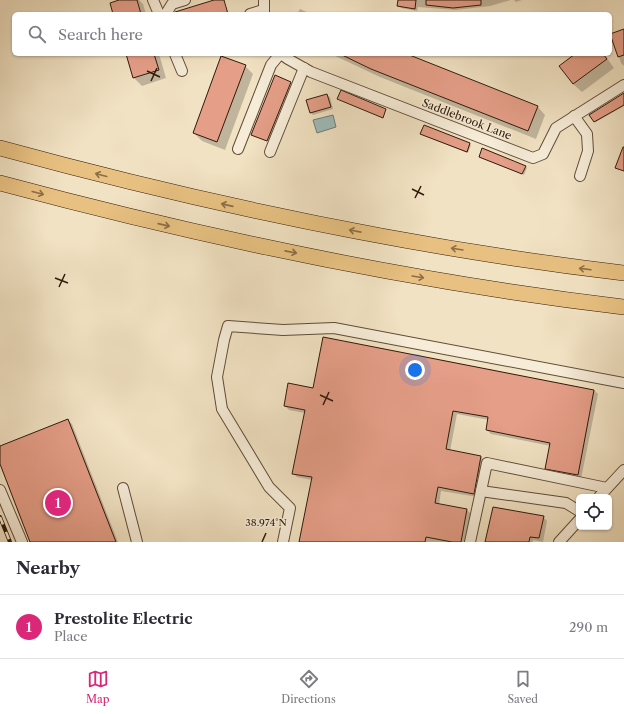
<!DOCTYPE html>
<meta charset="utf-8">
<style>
:root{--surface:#fff;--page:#f7f7f7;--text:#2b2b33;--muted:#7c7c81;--line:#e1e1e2;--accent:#db2777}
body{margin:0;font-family:"Libre Caslon Text",serif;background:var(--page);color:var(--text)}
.controls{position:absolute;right:12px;bottom:12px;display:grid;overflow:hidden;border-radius:6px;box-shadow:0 1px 3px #0004}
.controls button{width:36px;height:36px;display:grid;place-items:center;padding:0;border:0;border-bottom:1px solid var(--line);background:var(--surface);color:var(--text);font:20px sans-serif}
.you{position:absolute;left:415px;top:370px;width:14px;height:14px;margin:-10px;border:3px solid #fff;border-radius:50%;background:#1a73e8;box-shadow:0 0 0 6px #1a73e833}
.badge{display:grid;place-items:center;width:26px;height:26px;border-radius:50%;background:var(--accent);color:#fff;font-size:13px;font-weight:700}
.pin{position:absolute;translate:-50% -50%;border:2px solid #fff;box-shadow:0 1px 4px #0006}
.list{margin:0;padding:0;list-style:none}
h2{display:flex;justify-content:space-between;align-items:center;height:52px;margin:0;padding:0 16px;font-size:17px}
h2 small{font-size:13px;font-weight:400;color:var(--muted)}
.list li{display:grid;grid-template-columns:26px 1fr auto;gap:12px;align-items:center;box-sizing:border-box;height:64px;padding:0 16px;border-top:1px solid var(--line)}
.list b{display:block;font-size:15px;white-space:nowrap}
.list p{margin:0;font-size:13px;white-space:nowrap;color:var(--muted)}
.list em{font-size:13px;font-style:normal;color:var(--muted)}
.icon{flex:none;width:22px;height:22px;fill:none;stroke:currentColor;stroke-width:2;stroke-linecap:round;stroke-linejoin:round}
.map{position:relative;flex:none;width:624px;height:542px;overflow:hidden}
.search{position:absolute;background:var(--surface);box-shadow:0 1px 3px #0004;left:12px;right:12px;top:12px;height:44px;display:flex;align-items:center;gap:10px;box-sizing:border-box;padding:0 14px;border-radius:6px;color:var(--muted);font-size:15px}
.sheet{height:116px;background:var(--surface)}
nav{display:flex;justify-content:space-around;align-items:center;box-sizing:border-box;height:56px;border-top:1px solid var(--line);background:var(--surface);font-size:11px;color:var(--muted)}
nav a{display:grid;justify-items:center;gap:2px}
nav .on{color:var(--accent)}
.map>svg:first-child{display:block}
.water{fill:#9dbcbc;stroke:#717b75}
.shadow{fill:#0003}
.building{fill:#e59e88;stroke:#301a0a}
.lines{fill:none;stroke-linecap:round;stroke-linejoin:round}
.minor-casing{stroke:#604c38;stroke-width:12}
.highway-casing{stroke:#301a0a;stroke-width:16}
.minor{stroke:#f6ecd8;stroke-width:10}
.highway{stroke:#e8c182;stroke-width:15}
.rail-casing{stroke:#301a0a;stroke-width:4}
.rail{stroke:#f6ecd8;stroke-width:2.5;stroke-dasharray:8;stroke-linecap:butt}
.oneway{stroke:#8c6e46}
.ticks{fill:none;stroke:#301a0a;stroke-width:1.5}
.labels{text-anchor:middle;stroke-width:3;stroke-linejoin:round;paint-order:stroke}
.street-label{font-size:11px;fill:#301a0a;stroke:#f6ecd8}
.ticks-label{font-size:10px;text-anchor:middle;fill:#301a0a;stroke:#f6ecd8;stroke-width:3;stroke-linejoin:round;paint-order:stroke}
</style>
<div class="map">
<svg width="624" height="542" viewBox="0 0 624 542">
<rect width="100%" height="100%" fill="#f1e2c3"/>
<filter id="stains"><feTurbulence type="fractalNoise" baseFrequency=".005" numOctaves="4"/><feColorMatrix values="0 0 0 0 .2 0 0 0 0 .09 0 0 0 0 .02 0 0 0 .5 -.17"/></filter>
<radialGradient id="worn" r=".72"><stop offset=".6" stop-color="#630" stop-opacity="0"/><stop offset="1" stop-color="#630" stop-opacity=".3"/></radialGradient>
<!-- water -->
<path class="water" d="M333 115 336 127 317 133 313 120Z"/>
<!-- shadow -->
<g class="shadow">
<path d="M123 0H139L143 4 146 14H114Z"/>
<path d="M399 0H511L490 6 456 10 418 7 417 11 401 8 398 6Z"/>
<path d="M514 0H522L516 2Z"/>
<path d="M300 9 311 14H297Z"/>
<path d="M624 30V66L621 63 611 34Z"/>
<path d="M127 54H159L166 78 142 86 134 78Z"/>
<path d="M331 54H403L537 106 545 115 536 139 380 77Z"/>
<path d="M577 54H604L614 68 582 92 573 84Z"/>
<path d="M245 66 253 74 225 150 202 141 194 133Z"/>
<path d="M290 83 291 84 268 141 253 135Z"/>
<path d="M327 95 330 97 333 109 313 115 311 113Z"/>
<path d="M624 95V106L596 122H595Z"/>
<path d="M424 126 470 144 471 145 468 153 422 135Z"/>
<path d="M481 157 526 167 527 168 524 175Z"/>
<path d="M324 338 594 390 598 394 581 479 551 472 547 468 551 446 491 434 487 430 489 420 457 414 450 451 481 457 485 461 478 497 441 491 439 505 467 510 471 514 466 542H300L312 480 297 477 293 473 305 413 289 410 285 406 314 389Z"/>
<path d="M68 420 72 424 118 542H31L0 461V447Z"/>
<path d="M543 517 547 521 543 542 533 540V542H486Z"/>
</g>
<!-- building -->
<g class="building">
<path d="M119 0H137L141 14H113L110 3Z"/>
<path d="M214 0H224L228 14H174L175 12Z"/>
<path d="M398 0H416L415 9 397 6Z"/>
<path d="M426 0H481V5L453 8 426 5Z"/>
<path d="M624 29V55L618 57 610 34Z"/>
<path d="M126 54H154L159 70 133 78Z"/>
<path d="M340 54H407L538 106 528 131 371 69Z"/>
<path d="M575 54H603L607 59 573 84 559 66Z"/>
<path d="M221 56 246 65 217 142 193 133Z"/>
<path d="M275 75 291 82 267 141 251 135Z"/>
<path d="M341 90 386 109 383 118 337 99Z"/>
<path d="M624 93V105L594 122 589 115Z"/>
<path d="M327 94 331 107 310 113 306 100Z"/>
<path d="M424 125 470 143 467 152 420 134Z"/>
<path d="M623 147H624V171L615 168Z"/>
<path d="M482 148 526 166 522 174 479 157Z"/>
<path d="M323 337 594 390 578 475 545 469 550 443 486 430 488 417 453 411 446 449 481 456 474 494 438 487 435 503 467 509 461 542H452L426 537 425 542H299L312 477 292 474 305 410 284 406 288 383 313 388Z"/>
<path d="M68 419 116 542H30L0 464V446Z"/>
<path d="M493 507 544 516 539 538 530 537 529 542H485Z"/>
</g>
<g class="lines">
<!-- minor casing -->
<g class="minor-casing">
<g id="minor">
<path d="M153 0 159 14"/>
<path d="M168 14 167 12 172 4 185 0"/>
<path d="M250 14 263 10"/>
<path d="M264 14V0"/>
<path d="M175 54 182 71"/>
<path d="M281 54 288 59 311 72 533 158 543 154 556 128 624 85"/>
<path d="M574 116 587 134 588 151 580 176"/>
<path d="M238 149 271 65 280 54"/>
<path d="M270 152 304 68"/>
<path d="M123 488 137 542"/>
<path d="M0 490 22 542"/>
<path d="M481 491 487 463 607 488"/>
<path d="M599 497 624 470"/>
<path d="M283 542 290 508 269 487 222 409 217 377 224 340 228 326 283 330 334 328 624 383"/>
<path d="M470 542 481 491 566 503 579 511"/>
<path d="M559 542 579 520"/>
</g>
</g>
<!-- highway casing -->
<g class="highway-casing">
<g id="highway">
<path d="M0 148C205 204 413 248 624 273"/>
<path d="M0 183C205 238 413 282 624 307"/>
</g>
</g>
<!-- minor -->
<use href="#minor" class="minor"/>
<!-- highway -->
<use href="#highway" class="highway"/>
<!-- rail casing -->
<g class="rail-casing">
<path id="rail" d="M0 517 10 542"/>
</g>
<!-- rail -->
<use href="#rail" class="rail"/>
</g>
<!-- one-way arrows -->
<defs><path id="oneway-shaft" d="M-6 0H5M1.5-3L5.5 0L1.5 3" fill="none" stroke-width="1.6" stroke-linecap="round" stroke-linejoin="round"/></defs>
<g class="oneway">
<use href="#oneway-shaft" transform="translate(101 175) rotate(-165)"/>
<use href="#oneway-shaft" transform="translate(38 193) rotate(15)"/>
<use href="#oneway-shaft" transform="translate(227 205) rotate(-167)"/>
<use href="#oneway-shaft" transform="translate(164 225) rotate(13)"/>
<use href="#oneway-shaft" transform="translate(355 231) rotate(-169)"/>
<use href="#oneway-shaft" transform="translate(457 249) rotate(-171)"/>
<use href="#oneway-shaft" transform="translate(291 252) rotate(11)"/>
<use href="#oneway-shaft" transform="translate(585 269) rotate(-173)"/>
<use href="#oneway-shaft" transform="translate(418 277) rotate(9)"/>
</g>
<!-- ticks -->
<path class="ticks" d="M147 71 160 77M151 81 157 68M412 189 424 195M415 198 421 186M55 278 68 283M59 287 65 274M320 395 333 401M323 405 329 392M262 542 266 533"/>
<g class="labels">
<!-- street labels -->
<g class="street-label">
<text transform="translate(467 119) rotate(21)" y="4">Saddlebrook Lane</text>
</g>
</g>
<g class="ticks-label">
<text x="266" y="526">38.974°N</text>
</g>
<rect width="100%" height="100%" filter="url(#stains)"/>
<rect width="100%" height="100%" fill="url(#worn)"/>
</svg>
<div class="controls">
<button><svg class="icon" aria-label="locate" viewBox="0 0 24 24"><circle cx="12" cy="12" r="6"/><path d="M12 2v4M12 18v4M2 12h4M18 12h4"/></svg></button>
</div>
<div class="you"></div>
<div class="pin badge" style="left:58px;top:503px">1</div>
<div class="search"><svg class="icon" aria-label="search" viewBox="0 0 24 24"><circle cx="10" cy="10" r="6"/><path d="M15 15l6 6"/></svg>Search here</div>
</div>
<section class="sheet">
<h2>Nearby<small></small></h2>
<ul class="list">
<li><span class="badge">1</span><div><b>Prestolite Electric</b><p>Place</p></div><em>290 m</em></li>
</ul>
</section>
<nav>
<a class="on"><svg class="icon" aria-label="map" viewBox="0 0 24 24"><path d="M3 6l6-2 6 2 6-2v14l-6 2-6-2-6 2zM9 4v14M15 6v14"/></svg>Map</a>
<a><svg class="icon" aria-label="directions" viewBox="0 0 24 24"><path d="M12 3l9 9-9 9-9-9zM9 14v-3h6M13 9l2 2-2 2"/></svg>Directions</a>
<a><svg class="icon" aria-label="saved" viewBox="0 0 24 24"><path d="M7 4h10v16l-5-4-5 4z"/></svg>Saved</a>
</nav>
